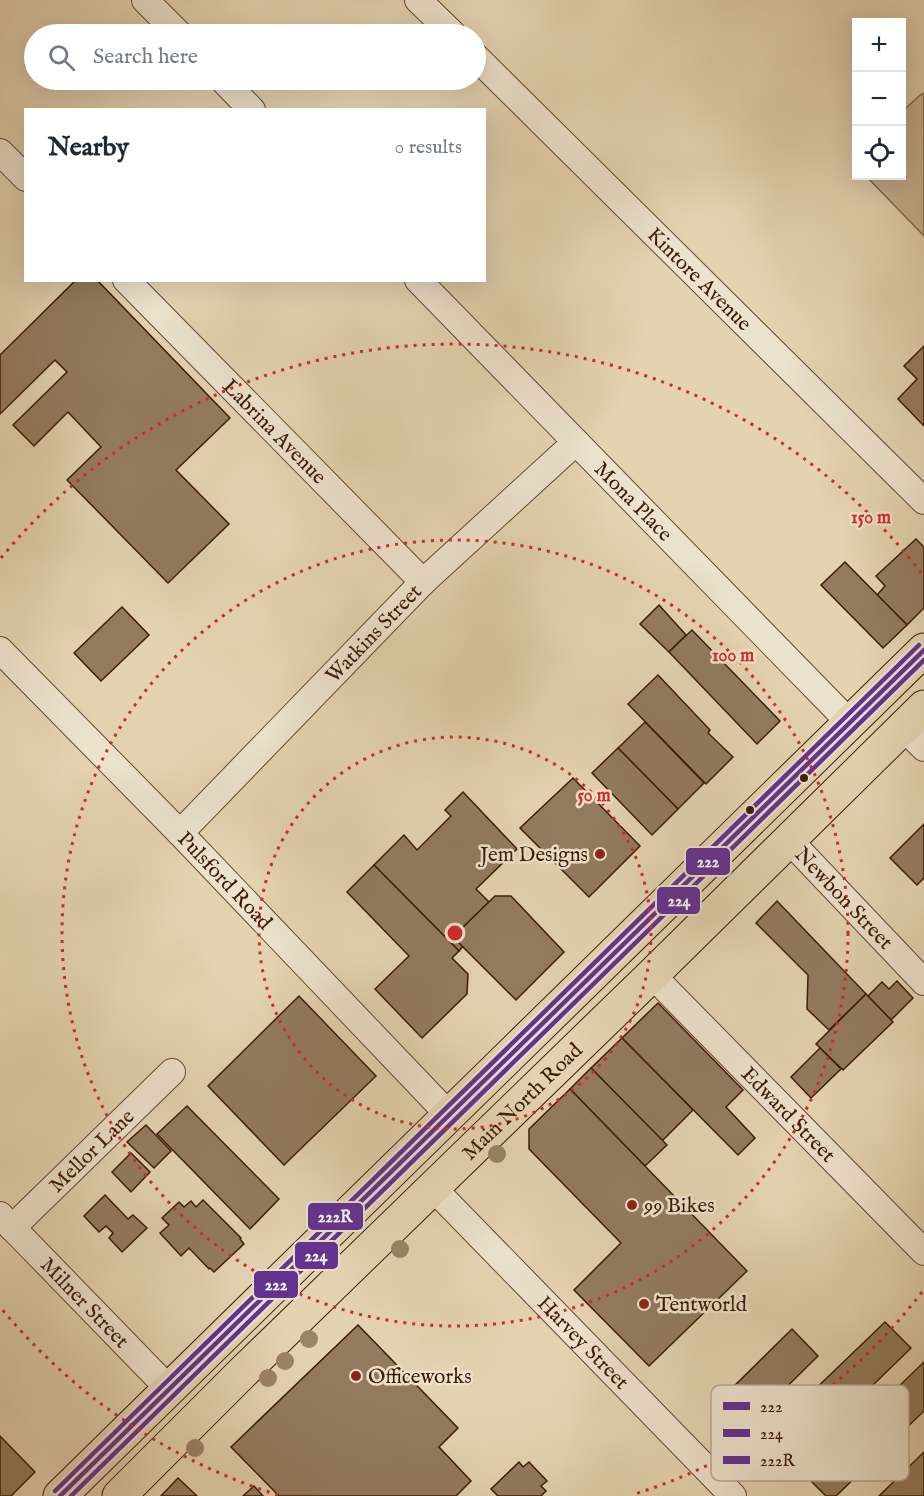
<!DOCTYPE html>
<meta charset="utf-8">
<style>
:root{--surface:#fff;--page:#f6f6f7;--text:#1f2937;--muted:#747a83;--line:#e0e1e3}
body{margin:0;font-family:"IM FELL English",serif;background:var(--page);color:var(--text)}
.controls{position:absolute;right:18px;top:18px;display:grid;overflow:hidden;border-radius:0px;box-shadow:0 6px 24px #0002}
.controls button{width:54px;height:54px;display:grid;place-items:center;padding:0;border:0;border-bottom:2px solid var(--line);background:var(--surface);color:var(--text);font:30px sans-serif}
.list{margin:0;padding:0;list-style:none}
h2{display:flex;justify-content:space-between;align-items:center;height:78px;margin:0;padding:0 24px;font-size:26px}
h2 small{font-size:20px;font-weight:400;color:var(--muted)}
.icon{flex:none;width:33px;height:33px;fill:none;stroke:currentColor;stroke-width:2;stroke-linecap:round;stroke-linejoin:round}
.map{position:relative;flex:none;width:924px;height:1496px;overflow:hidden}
.search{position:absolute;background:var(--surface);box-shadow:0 6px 24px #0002;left:24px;top:24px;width:462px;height:66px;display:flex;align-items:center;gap:15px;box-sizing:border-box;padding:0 21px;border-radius:33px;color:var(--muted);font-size:22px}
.panel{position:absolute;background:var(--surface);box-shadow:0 6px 24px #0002;left:24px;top:108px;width:462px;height:174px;border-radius:0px}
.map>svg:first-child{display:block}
.green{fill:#c7b494;stroke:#82684e;stroke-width:1.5}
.building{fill:#937b5f;stroke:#3c1c07;stroke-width:1.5}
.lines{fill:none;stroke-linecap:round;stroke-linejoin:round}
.minor-casing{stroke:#664a32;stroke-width:28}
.highway-casing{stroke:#3c1c07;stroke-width:35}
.minor{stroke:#ede2cc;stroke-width:26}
.highway{stroke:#e4d3b1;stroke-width:33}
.bus-1-casing{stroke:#ede2cc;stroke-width:9}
.bus-2-casing{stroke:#ede2cc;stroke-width:9}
.bus-3-casing{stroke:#ede2cc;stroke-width:9}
.bus-1{stroke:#633293;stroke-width:4.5}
.bus-2{stroke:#633293;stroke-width:4.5}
.bus-3{stroke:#633293;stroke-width:4.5}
.tree{fill:#9b8367}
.ring{fill:none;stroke:#d62828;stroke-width:3;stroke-dasharray:3 6}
.bus-dot{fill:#3c1c07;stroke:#ede2cc;stroke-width:2}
.poi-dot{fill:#8f2418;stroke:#ede2cc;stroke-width:2}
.labels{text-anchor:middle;stroke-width:5;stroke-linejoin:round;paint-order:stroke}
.street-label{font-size:21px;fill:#3c1c07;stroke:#ede2cc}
.poi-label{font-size:21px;fill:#3c1c07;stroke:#ede2cc;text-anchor:start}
.key{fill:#ede2cc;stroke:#b8a791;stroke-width:1.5}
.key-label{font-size:16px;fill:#3c1c07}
.centre{fill:#d62828;stroke:#ede2cc;stroke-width:3}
.ring-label{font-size:18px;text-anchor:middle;font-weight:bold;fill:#d62828;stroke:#ede2cc;stroke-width:5;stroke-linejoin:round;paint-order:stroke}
.line-badge{stroke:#ede2cc;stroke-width:2}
.badge-label{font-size:16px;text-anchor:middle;font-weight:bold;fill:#fff}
</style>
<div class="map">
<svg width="924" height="1496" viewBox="0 0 924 1496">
<rect width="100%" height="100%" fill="#e4d3b1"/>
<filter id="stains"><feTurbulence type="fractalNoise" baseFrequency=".00333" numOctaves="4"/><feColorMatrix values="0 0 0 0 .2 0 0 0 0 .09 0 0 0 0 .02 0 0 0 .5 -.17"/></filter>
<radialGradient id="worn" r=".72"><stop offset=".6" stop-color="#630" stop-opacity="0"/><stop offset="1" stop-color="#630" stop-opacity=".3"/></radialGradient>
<!-- green -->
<path class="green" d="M924 93V236L866 176H902V112L920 95Z"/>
<!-- building -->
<g class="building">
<path d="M76 280H97L230 418 176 470 229 524 168 583 67 480 101 447 68 412 34 446 13 425 67 372 55 360 0 414V355Z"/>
<path d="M924 346V426L898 399 917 379 904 366Z"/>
<path d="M916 539 924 547V608L907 625 877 595 885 586 876 576Z"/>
<path d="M845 562 907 625 883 648 821 585Z"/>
<path d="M659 605 686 635 669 652 640 624Z"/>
<path d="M122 607 149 635 101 681 74 653Z"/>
<path d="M692 630 780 721 757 744 669 652Z"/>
<path d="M658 675 710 730 708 733 733 757 706 784 628 704Z"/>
<path d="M645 722 704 783 678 809 618 748Z"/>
<path d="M618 748 678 809 652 835 592 773Z"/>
<path d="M573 778 640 846 589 897 520 828Z"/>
<path d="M463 792 517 849 476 889 489 902 453 937 463 946 459 951 374 865 404 835 417 850 451 816 445 810Z"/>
<path d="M924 824V878L917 885 890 858Z"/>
<path d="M374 865 459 951 452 958 468 974 467 994 422 1038 375 989 409 956 347 892Z"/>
<path d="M495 896H511L564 952 516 1000 453 937Z"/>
<path d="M777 901 866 994 829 1030 807 1009 808 975 756 923Z"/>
<path d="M897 981 913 998 891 1020 868 996 882 982 889 989Z"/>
<path d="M866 994 893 1022 843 1070 816 1044Z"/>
<path d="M299 996 376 1076 284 1165 208 1086Z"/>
<path d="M658 1003 743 1090 726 1107 755 1138 738 1155 622 1038Z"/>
<path d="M622 1038 693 1110 662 1141 591 1068Z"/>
<path d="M820 1048 841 1069 811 1098 791 1077Z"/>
<path d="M591 1068 667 1145 645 1166 570 1089Z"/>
<path d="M570 1089 747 1271 649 1366 574 1290 621 1243 529 1149V1129Z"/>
<path d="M187 1106 279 1199 250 1229 157 1134Z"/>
<path d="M146 1125 171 1151 154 1168 127 1142Z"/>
<path d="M131 1153 150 1172 131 1192 112 1172Z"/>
<path d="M105 1195 128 1219 133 1215 147 1228 122 1252 109 1238 113 1233 106 1226 99 1232 84 1216Z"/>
<path d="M203 1200 241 1238 240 1239 244 1244 214 1272 210 1268 209 1269 189 1248 181 1256 160 1233 169 1225 162 1218 179 1202 184 1207 191 1201 196 1207Z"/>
<path d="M885 1322 911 1348 833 1424 807 1397Z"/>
<path d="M358 1325 458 1428 439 1447 471 1481 456 1496H279L231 1447Z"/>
<path d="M792 1329 818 1356 747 1426 720 1400Z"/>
<path d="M924 1362V1411L836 1496H826L806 1476Z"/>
<path d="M0 1436 35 1472 11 1496H0Z"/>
<path d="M924 1452V1496H879Z"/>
<path d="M519 1462 523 1467 529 1462 547 1481 541 1486 546 1491 541 1496H498L491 1489Z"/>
<path d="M178 1478 197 1496H161Z"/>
<path d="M254 1486 263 1496H243Z"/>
</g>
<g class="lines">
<!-- minor casing -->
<g class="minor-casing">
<g id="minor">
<path d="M145 0 179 34"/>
<path d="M418 0 453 34"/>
<path id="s1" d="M476 57 924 501"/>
<path d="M223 80 252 110"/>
<path d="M0 152 26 178"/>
<path id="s2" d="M126 280 423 582"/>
<path id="s3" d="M418 280 850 723"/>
<path id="s4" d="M0 650 180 833 448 1114"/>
<path d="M903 727 924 748"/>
<path id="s5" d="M180 833 423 582 576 442"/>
<path id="s6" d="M789 840 924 982"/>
<path id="s7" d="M652 975 924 1252"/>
<path id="s8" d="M434 1189 733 1496"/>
<path id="s9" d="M0 1215 169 1389"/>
<path id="s10" d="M12 1228 172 1072"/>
</g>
</g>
<!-- highway casing -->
<g class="highway-casing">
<g id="highway">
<path d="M60 1496 924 650"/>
<path id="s11" d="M119 1496 241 1374 652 975 924 707"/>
</g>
</g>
<!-- minor -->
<use href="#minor" class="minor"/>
<!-- highway -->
<use href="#highway" class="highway"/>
<!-- bus-1 casing -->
<g class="bus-1-casing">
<path id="bus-1" d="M60 1496 924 650"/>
</g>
<!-- bus-2 casing -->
<g class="bus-2-casing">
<path id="bus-2" d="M71 1496 924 660"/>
</g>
<!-- bus-3 casing -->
<g class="bus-3-casing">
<path id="bus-3" d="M55 1491 919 645"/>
</g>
<!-- bus-1 -->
<use href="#bus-1" class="bus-1"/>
<!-- bus-2 -->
<use href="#bus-2" class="bus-2"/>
<!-- bus-3 -->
<use href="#bus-3" class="bus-3"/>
</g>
<!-- trees -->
<g class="tree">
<circle cx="497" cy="1154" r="9"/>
<circle cx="400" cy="1249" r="9"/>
<circle cx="309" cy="1339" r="9"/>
<circle cx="285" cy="1361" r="9"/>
<circle cx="268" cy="1378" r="9"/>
<circle cx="195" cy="1448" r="9"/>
</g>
<!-- distance rings -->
<g class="ring">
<circle cx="455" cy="933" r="196"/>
<circle cx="455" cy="933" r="393"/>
<path d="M922 1292A589 589 0 0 1 632 1495M278 1495A589 589 0 0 1 1 1308M1 558A589 589 0 0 1 922 574"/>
</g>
<!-- markers -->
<g class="bus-dot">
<circle cx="804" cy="778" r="5"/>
<circle cx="750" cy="810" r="5"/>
</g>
<g class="poi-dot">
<circle cx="600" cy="854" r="6"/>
<circle cx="632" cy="1205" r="6"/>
<circle cx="644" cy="1304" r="6"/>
<circle cx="356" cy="1376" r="6"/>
</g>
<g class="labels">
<!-- street labels -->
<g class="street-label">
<text dy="7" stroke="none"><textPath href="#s1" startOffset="315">Kintore Avenue</textPath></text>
<text dy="7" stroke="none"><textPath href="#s2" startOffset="212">Labrina Avenue</textPath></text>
<text dy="7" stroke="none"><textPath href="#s3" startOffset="309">Mona Place</textPath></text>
<text dy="7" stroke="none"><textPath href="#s5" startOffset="278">Watkins Street</textPath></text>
<text dy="7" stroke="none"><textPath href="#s4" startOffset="322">Pulsford Road</textPath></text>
<text dy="7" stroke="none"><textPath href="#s6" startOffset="80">Newbon Street</textPath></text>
<text dy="7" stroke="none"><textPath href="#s11" startOffset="564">Main North Road</textPath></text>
<text dy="7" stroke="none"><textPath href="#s7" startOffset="195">Edward Street</textPath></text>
<text dy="7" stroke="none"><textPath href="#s10" startOffset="111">Mellor Lane</textPath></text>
<text dy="7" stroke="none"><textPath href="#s9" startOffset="122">Milner Street</textPath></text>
<text dy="7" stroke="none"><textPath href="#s8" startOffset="214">Harvey Street</textPath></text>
</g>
<!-- poi labels -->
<g class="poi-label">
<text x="588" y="861" text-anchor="end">Jem Designs</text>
<text x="644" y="1212">99 Bikes</text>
<text x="656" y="1311">Tentworld</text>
<text x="368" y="1383">Officeworks</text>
</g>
</g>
<!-- legend -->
<rect x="711" y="1385" width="198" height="96" rx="9" class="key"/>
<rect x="723" y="1402" width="27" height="8" fill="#633293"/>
<rect x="723" y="1429" width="27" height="8" fill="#633293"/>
<rect x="723" y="1456" width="27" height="8" fill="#633293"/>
<g class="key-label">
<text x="760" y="1412">222</text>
<text x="760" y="1439">224</text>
<text x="760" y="1466">222R</text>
</g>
<circle cx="455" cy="933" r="9" class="centre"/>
<g class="ring-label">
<text x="871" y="523">150 m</text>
<text x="733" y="661">100 m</text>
<text x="594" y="801">50 m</text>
</g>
<g class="line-badge">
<rect x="685" y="847" width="46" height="29" rx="6" fill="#633293"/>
<rect x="656" y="886" width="45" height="29" rx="6" fill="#633293"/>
<rect x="307" y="1202" width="57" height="29" rx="6" fill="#633293"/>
<rect x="294" y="1241" width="45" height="29" rx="6" fill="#633293"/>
<rect x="253" y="1270" width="46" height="29" rx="6" fill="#633293"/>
</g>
<g class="badge-label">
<text x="708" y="867">222</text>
<text x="679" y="906">224</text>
<text x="335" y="1222">222R</text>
<text x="316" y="1261">224</text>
<text x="276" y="1290">222</text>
</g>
<rect width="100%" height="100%" filter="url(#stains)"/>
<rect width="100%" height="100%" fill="url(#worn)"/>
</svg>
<div class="controls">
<button>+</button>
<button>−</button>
<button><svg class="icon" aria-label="locate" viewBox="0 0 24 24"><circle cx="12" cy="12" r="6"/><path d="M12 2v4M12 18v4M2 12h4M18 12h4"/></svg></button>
</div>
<div class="search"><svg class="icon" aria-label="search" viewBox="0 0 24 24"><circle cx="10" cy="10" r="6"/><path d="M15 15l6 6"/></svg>Search here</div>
<section class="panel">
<h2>Nearby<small>0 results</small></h2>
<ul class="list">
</ul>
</section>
</div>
